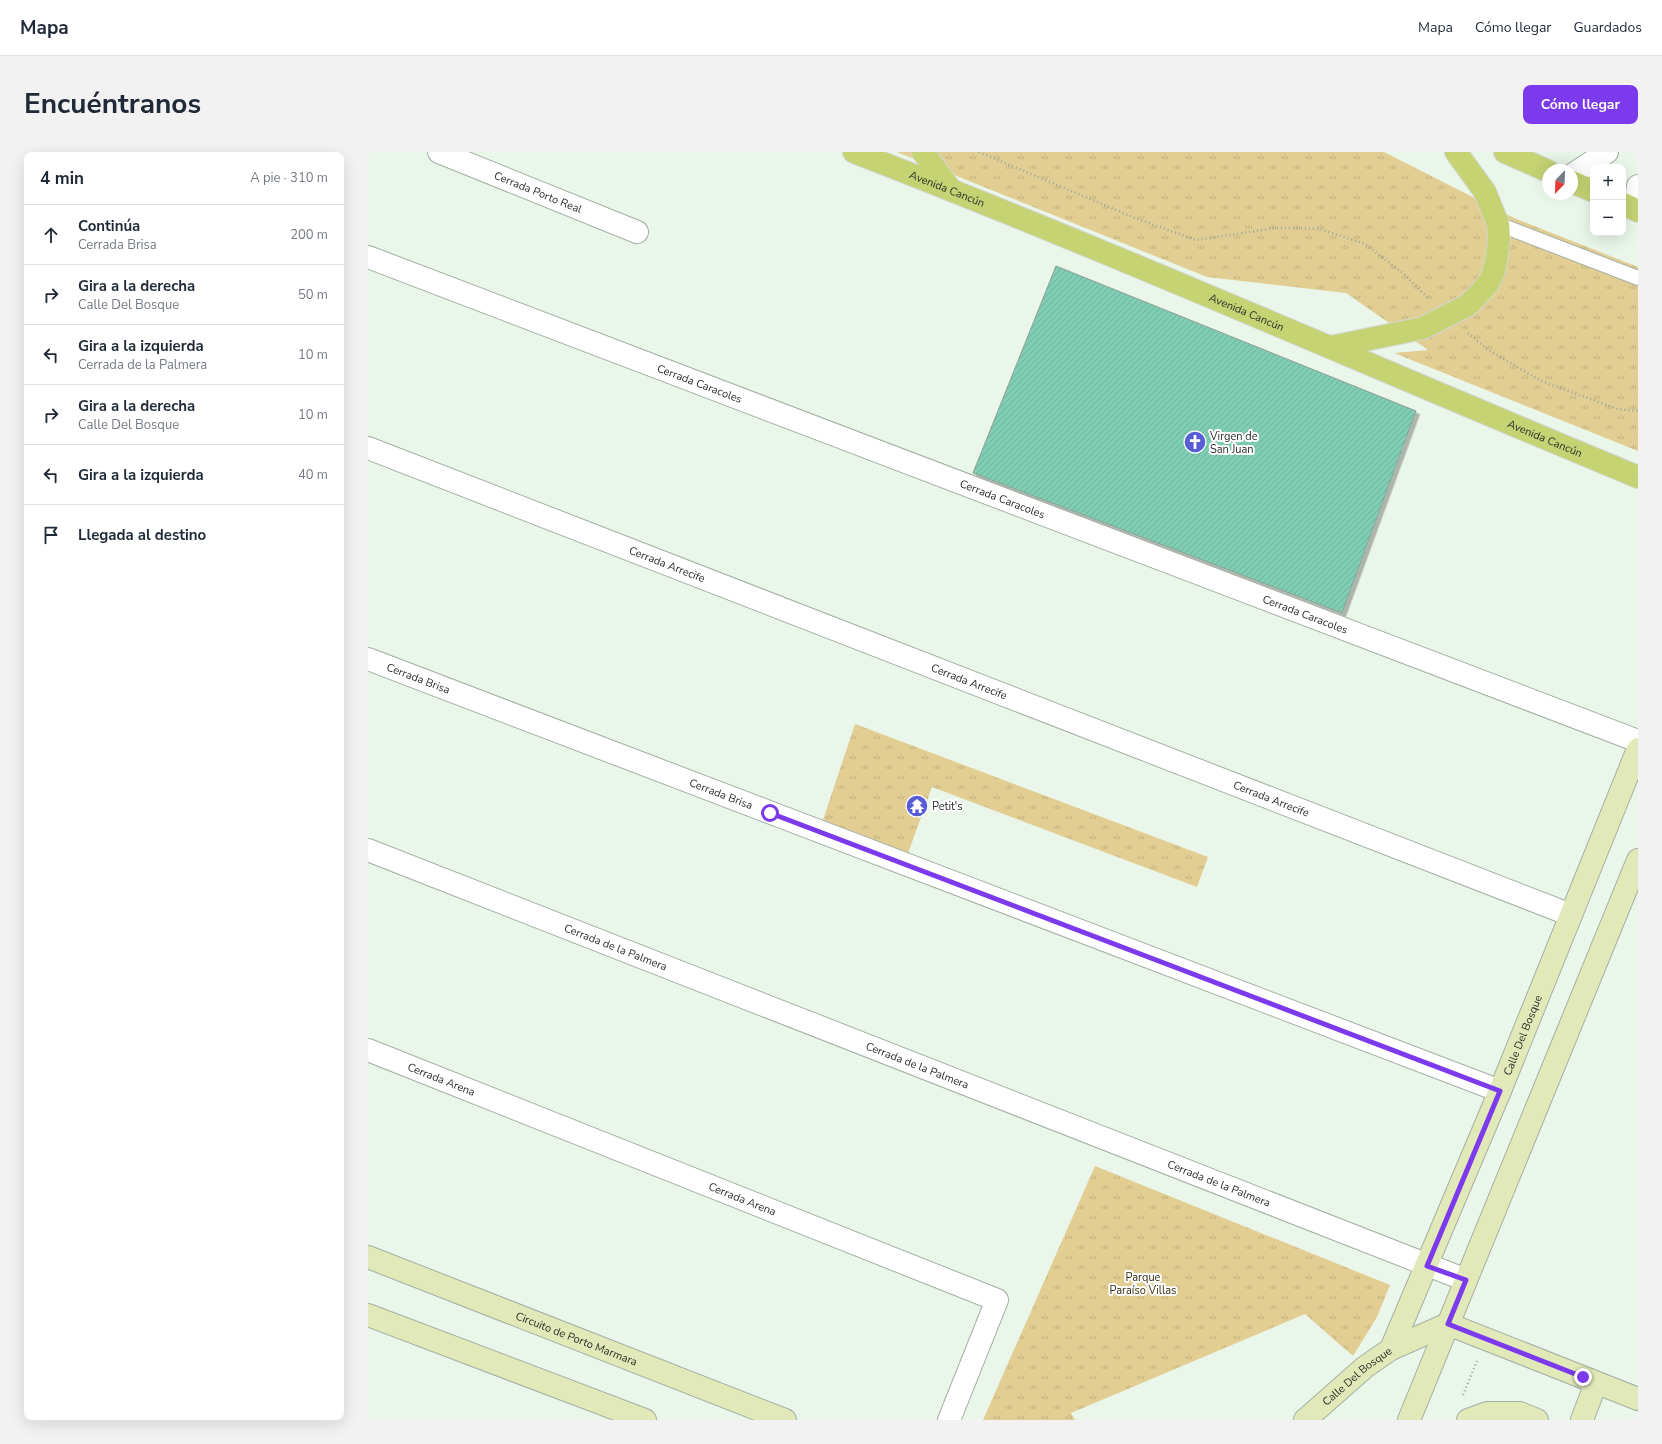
<!DOCTYPE html>
<html lang="es">
<meta charset="utf-8">
<style>
:root{--surface:#fff;--page:#f2f2f3;--text:#1f2937;--muted:#747a83;--line:#e0e1e3;--accent:#7c3aed}
body{margin:0;font-family:"Nunito Sans",sans-serif;background:var(--page);color:var(--text)}
.controls{position:absolute;right:12px;top:12px;display:grid;overflow:hidden;border-radius:8px;box-shadow:0 4px 16px #0002}
.controls button{width:36px;height:36px;display:grid;place-items:center;padding:0;border:0;border-bottom:1px solid var(--line);background:var(--surface);color:var(--text);font:20px sans-serif}
.compass{position:absolute;left:1174px;top:12px;width:36px;height:36px;border-radius:50%;background:var(--surface);box-shadow:0 4px 16px #0002;rotate:203deg}
.stop{position:absolute;width:12px;height:12px;margin:-9px;border:3px solid #7c3aed;border-radius:50%;background:#fff}
.stop.end{background:#7c3aed;border-color:#fff;box-shadow:0 1px 4px #0008}
.list{margin:0;padding:0;list-style:none}
h2{display:flex;justify-content:space-between;align-items:center;height:52px;margin:0;padding:0 16px;font-size:17px}
h2 small{font-size:13px;font-weight:400;color:var(--muted)}
.list li{display:grid;grid-template-columns:26px 1fr auto;gap:12px;align-items:center;box-sizing:border-box;height:60px;padding:0 16px;border-top:1px solid var(--line)}
.list b{display:block;font-size:15px;white-space:nowrap}
.list p{margin:0;font-size:13px;white-space:nowrap;color:var(--muted)}
.list em{font-size:13px;font-style:normal;color:var(--muted)}
.icon{flex:none;width:22px;height:22px;fill:none;stroke:currentColor;stroke-width:2;stroke-linecap:round;stroke-linejoin:round}
.map{position:relative;flex:none;width:1270px;height:1268px;overflow:hidden;border-radius:8px}
header{display:flex;align-items:center;gap:24px;box-sizing:border-box;height:56px;padding:0 20px;background:var(--surface);border-bottom:1px solid var(--line)}
header strong{font-size:19px}
nav{display:flex;gap:22px;margin-inline-start:auto;font-size:14px}
.intro{display:flex;align-items:center;justify-content:space-between;box-sizing:border-box;height:96px;padding:0 24px}
h1{margin:0;font-size:28px}
.button{padding:10px 18px;border-radius:8px;background:var(--accent);color:#fff;font-size:14px;font-weight:700}
main{display:flex;gap:24px;padding:0 24px}
aside{flex:1;background:var(--surface);border-radius:8px;box-shadow:0 4px 16px #0002}
.map>svg:first-child{display:block}
.park{fill:url(#park-tufts)}
.building{fill:url(#building-hatch);stroke:#8d9e97;filter:url(#shadow)}
.lines{fill:none;stroke-linecap:round;stroke-linejoin:round}
.lane-casing{stroke:#a4afa4;stroke-width:16}
.street-casing{stroke:#a4afa4;stroke-width:24}
.secondary-casing{stroke:#a4afa4;stroke-width:24}
.primary-casing{stroke:#d5d6d5;stroke-width:24}
.path{stroke:#9ca59c;stroke-width:2.5;stroke-dasharray:1 3;stroke-linecap:butt}
.lane{stroke:#fff;stroke-width:14}
.street{stroke:#fff;stroke-width:22}
.secondary{stroke:#e2e9b9;stroke-width:22}
.primary{stroke:#c5d373;stroke-width:22}
.route{stroke:#7c3aed;stroke-width:5}
.labels{text-anchor:middle;stroke-width:4;stroke-linejoin:round;paint-order:stroke}
.street-label{font-size:11px;fill:#2b302b;stroke:#fff}
.poi-label{font-size:11px;fill:#2b302b;stroke:#fff;text-anchor:start}
.park-label{font-size:11px;fill:#362d10;stroke:#fff}
</style>
<header>
<strong>Mapa</strong>
<nav><a>Mapa</a><a>Cómo llegar</a><a>Guardados</a></nav>
</header>
<div class="intro"><h1>Encuéntranos</h1><a class="button">Cómo llegar</a></div>
<main>
<aside>
<h2>4 min<small>A pie · 310 m</small></h2>
<ul class="list">
<li><svg class="icon" aria-label="ahead" viewBox="0 0 24 24"><path d="M12 20V5M6 11l6-6 6 6"/></svg><div><b>Continúa</b><p>Cerrada Brisa</p></div><em>200 m</em></li>
<li><svg class="icon" aria-label="right" viewBox="0 0 24 24"><path d="M7 20v-9h11M14 6l5 5-5 5"/></svg><div><b>Gira a la derecha</b><p>Calle Del Bosque</p></div><em>50 m</em></li>
<li><svg class="icon" aria-label="left" viewBox="0 0 24 24"><path d="M17 20v-9H6M10 6l-5 5 5 5"/></svg><div><b>Gira a la izquierda</b><p>Cerrada de la Palmera</p></div><em>10 m</em></li>
<li><svg class="icon" aria-label="right" viewBox="0 0 24 24"><path d="M7 20v-9h11M14 6l5 5-5 5"/></svg><div><b>Gira a la derecha</b><p>Calle Del Bosque</p></div><em>10 m</em></li>
<li><svg class="icon" aria-label="left" viewBox="0 0 24 24"><path d="M17 20v-9H6M10 6l-5 5 5 5"/></svg><div><b>Gira a la izquierda</b></div><em>40 m</em></li>
<li><svg class="icon" aria-label="arrive" viewBox="0 0 24 24"><path d="M6 21V4h12l-3 4 3 4H6"/></svg><div><b>Llegada al destino</b></div></li>
</ul>
</aside>
<div class="map">
<svg width="1270" height="1268" viewBox="0 0 1270 1268">
<defs>
<pattern id="park-tufts" width="24" height="20" patternUnits="userSpaceOnUse"><rect width="24" height="20" fill="#e2ce92"/><path d="M3 7l-1-3M5 7V3M7 7l1-3M15 17l-1-3M17 17v-4M19 17l1-3" fill="none" stroke="#c2b17e"/></pattern>
<pattern id="building-hatch" width="6" height="6" patternUnits="userSpaceOnUse"><rect width="6" height="6" fill="#7fcdb3"/><path d="M-1 1l2-2M0 6l6-6M5 7l2-2" fill="none" stroke="#6eb09a"/></pattern>
<filter id="shadow"><feDropShadow dx="3.5" dy="3.5" stdDeviation="0" flood-color="#0004"/></filter>
</defs>
<rect width="100%" height="100%" fill="#eaf6ea"/>
<!-- park -->
<g class="park">
<path d="M529 0H1016L1146 66 1270 115V299L1026 201 1060 198 978 141 839 125Z"/>
<path d="M487 572 840 705 829 735 564 635 539 704 455 668Z"/>
<path d="M727 1014 1022 1133 1009 1165 985 1204 937 1162 703 1261 707 1268H615Z"/>
</g>
<!-- building -->
<path class="building" d="M688 114 1048 259 974 461 605 321Z"/>
<g class="lines">
<!-- lane casing -->
<g class="lane-casing">
<path id="lane" d="M1130 72 1270 126"/>
</g>
<!-- street casing -->
<g class="street-casing">
<g id="street">
<path id="s1" d="M71 0 269 80"/>
<path d="M1204 23 1239 0"/>
<path d="M1267 57 1270 34"/>
<path id="s2" d="M0 105 1270 589"/>
<path id="s3" d="M0 296 1203 763"/>
<path id="s4" d="M0 507 1132 939"/>
<path id="s5" d="M0 698 1098 1128"/>
<path id="s6" d="M0 898 629 1148 581 1268"/>
</g>
</g>
<!-- secondary casing -->
<g class="secondary-casing">
<g id="secondary">
<path id="s7" d="M0 1105 417 1268"/>
<path d="M0 1163 277 1268"/>
<path d="M1023 1197 1080 1172 1270 1247"/>
<path id="s8" d="M937 1268 997 1215 1023 1197 1132 939 1270 597"/>
<path d="M1041 1268 1270 708"/>
<path d="M1100 1268 1119 1261H1152L1169 1268"/>
<path d="M1214 1268 1228 1231"/>
</g>
</g>
<!-- primary casing -->
<g class="primary-casing">
<g id="primary">
<path id="s9" d="M486 0C750 102 1009 217 1270 325"/>
<path d="M555 0 583 38"/>
<path d="M1137 0 1180 19"/>
<path d="M1204 30 1225 39"/>
<path d="M1255 52 1270 59"/>
<path d="M963 195 1055 176 1100 153 1119 133 1125 122 1129 104 1131 86 1130 72 1117 40 1088 0"/>
</g>
</g>
<!-- path -->
<g class="path">
<path d="M611 0 767 66 828 88 908 76 952 77 997 92 1036 122 1060 146"/>
<path d="M1100 181 1119 197 1173 229 1250 257 1270 259"/>
<path d="M1095 1243 1109 1209"/>
</g>
<!-- lane -->
<use href="#lane" class="lane"/>
<!-- street -->
<use href="#street" class="street"/>
<!-- secondary -->
<use href="#secondary" class="secondary"/>
<!-- primary -->
<use href="#primary" class="primary"/>
</g>
<g class="lines">
<!-- route -->
<path class="route" d="M402 661 1132 939 1059 1114 1098 1128 1080 1172 1215 1225"/>
</g>
<!-- icons -->
<defs>
<g id="church-disc" transform="scale(1.15)"><circle r="9.5" fill="#575dd4" stroke="#fff"/><path d="M-1.2-6h2.4v3.5h3.3v2.4h-3.3V6h-2.4V-.1h-3.3v-2.4h3.3Z" fill="#fff"/></g>
<g id="temple-disc" transform="scale(1.15)"><circle r="9.5" fill="#575dd4" stroke="#fff"/><path d="M0-6L5-2H3V0L6.5 2.5H4V6H1.5V3h-3V6H-4V2.5H-6.5L-3 0V-2H-5Z" fill="#fff"/></g>
</defs>
<g fill-rule="evenodd">
<use href="#church-disc" x="827" y="290"/>
<use href="#temple-disc" x="549" y="654"/>
</g>
<g class="labels">
<!-- street labels -->
<g class="street-label">
<text dy="4" stroke="none"><textPath href="#s9" startOffset="100">Avenida Cancún</textPath></text>
<text dy="4" stroke="none"><textPath href="#s1" startOffset="107">Cerrada Porto Real</textPath></text>
<text dy="4" stroke="none"><textPath href="#s9" startOffset="424">Avenida Cancún</textPath></text>
<text dy="4" stroke="none"><textPath href="#s2" startOffset="355">Cerrada Caracoles</textPath></text>
<text dy="4" stroke="none"><textPath href="#s9" startOffset="748">Avenida Cancún</textPath></text>
<text dy="4" stroke="none"><textPath href="#s2" startOffset="679">Cerrada Caracoles</textPath></text>
<text dy="4" stroke="none"><textPath href="#s3" startOffset="321">Cerrada Arrecife</textPath></text>
<text dy="4" stroke="none"><textPath href="#s2" startOffset="1003">Cerrada Caracoles</textPath></text>
<text dy="4" stroke="none"><textPath href="#s4" startOffset="54">Cerrada Brisa</textPath></text>
<text dy="4" stroke="none"><textPath href="#s3" startOffset="645">Cerrada Arrecife</textPath></text>
<text dy="4" stroke="none"><textPath href="#s4" startOffset="378">Cerrada Brisa</textPath></text>
<text dy="4" stroke="none"><textPath href="#s3" startOffset="969">Cerrada Arrecife</textPath></text>
<text dy="4" stroke="none"><textPath href="#s5" startOffset="266">Cerrada de la Palmera</textPath></text>
<text dy="4" stroke="none"><textPath href="#s8" startOffset="452">Calle Del Bosque</textPath></text>
<text dy="4" stroke="none"><textPath href="#s5" startOffset="590">Cerrada de la Palmera</textPath></text>
<text dy="4" stroke="none"><textPath href="#s6" startOffset="79">Cerrada Arena</textPath></text>
<text dy="4" stroke="none"><textPath href="#s5" startOffset="914">Cerrada de la Palmera</textPath></text>
<text dy="4" stroke="none"><textPath href="#s6" startOffset="403">Cerrada Arena</textPath></text>
<text dy="4" stroke="none"><textPath href="#s7" startOffset="224">Circuito de Porto Marmara</textPath></text>
<text dy="4" stroke="none"><textPath href="#s8" startOffset="68">Calle Del Bosque</textPath></text>
</g>
<!-- poi labels -->
<g class="poi-label">
<text x="842" y="288">Virgen de<tspan x="842" dy="13">San Juan</tspan></text>
<text x="564" y="658">Petit's</text>
</g>
<!-- park labels -->
<g class="park-label">
<text x="775" y="1129">Parque<tspan x="775" dy="13">Paraíso Villas</tspan></text>
</g>
</g>
</svg>
<div class="controls">
<button>+</button>
<button>−</button>
</div>
<svg class="compass" viewBox="-18 -18 36 36"><path d="M0-13l5 13h-10z" fill="#e53935"/><path d="M0 13l5-13h-10z" fill="#747a83"/></svg>
<div class="stop" style="left:402px;top:661px"></div>
<div class="stop end" style="left:1215px;top:1225px"></div>
</div>
</main>
